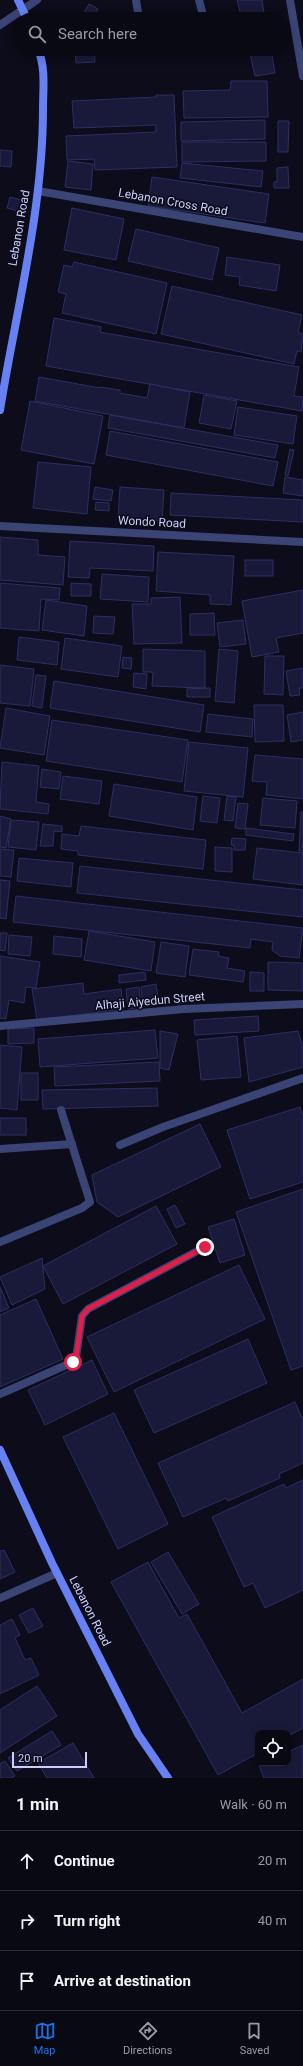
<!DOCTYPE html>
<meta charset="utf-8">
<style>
:root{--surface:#090914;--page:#171722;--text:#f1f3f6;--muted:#999aa0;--line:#292a34;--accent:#1a73e8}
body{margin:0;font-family:Roboto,sans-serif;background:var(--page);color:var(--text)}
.controls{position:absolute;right:12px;bottom:12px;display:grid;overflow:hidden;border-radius:8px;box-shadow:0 2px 10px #0003}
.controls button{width:36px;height:36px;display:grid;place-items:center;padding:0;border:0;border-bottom:1px solid var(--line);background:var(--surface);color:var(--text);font:20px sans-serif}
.scale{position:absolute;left:12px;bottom:10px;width:75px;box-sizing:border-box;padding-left:4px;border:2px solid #c9cefb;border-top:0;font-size:11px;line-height:14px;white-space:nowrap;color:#c9cefb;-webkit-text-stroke:3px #0c0c1a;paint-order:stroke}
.stop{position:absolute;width:12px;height:12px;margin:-9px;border:3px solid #e11d48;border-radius:50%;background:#fff}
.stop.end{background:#e11d48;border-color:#fff;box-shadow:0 1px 4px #0008}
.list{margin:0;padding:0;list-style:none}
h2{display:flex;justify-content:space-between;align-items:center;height:52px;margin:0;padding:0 16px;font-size:17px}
h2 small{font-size:13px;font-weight:400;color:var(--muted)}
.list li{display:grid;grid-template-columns:26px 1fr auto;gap:12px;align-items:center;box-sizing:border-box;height:60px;padding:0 16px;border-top:1px solid var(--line)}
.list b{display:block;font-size:15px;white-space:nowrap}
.list em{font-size:13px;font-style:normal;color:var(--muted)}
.icon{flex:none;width:22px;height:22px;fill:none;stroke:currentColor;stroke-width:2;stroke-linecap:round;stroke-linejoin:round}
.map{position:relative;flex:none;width:303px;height:1778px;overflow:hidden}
.search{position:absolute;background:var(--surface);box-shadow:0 2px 10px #0003;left:12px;right:12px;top:12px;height:44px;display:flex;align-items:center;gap:10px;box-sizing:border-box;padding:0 14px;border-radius:22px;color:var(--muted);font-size:15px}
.sheet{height:232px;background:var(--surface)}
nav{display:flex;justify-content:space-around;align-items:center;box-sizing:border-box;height:56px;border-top:1px solid var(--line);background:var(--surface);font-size:11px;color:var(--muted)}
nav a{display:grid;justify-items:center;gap:2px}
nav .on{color:var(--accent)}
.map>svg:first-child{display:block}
.building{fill:#191a39;stroke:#2d2e64}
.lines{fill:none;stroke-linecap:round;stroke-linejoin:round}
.service{stroke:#3a4475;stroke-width:8}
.minor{stroke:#3a4475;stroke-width:8}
.tertiary{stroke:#3a4475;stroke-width:8}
.secondary{stroke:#6781f3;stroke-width:8}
.route{stroke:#e11d48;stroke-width:5}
.labels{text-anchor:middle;stroke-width:3.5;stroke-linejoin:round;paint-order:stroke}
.street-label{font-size:12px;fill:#c9cefb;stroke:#0c0c1a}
</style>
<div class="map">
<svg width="303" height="1778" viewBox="0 0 303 1778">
<rect width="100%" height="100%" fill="#0c0c1a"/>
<!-- building -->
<g class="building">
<path d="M237 0H262L265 19H242Z"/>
<path d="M89 4 98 9 93 17 84 13Z"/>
<path d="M75 49H94L95 62 76 63Z"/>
<path d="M249 49H271L275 73 255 76Z"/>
<path d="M231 81H267L268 117 184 118 183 91 230 90Z"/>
<path d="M156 95H174L177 167 95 170 94 159 67 160 66 136 156 132V125L74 128 72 101 156 97Z"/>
<path d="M265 120V139L181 141V122Z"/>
<path d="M278 121H289L288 152H278Z"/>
<path d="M182 142H266V161L182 162Z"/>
<path d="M0 150 12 151 11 167 0 166Z"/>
<path d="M68 161 93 164 91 190 65 187Z"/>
<path d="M182 163 263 171 261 187 180 178Z"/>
<path d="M288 167 289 188H274V182H277V168Z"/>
<path d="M152 177 269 194 265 223 148 206Z"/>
<path d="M10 197 24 201 21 212 7 208Z"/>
<path d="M72 208 124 219 116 260 64 250Z"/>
<path d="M136 229 219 248 212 280 128 261Z"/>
<path d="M227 257 280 265 276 291 239 285 240 277 225 275Z"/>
<path d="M74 262 167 283 156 334 62 313 66 294 58 292 64 265 72 267Z"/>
<path d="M172 286 302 315 298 332 303 334 301 352 297 351 294 364 161 334Z"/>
<path d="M54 318 101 327 100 332 299 367 294 396 303 397 302 411 46 366Z"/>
<path d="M39 377 100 388V387L120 390V393L147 398 150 384 190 392 184 428 35 401Z"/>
<path d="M204 395 237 401 231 429 199 423Z"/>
<path d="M30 401 103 416 94 464 21 450Z"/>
<path d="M238 407 297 416 293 444 234 435Z"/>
<path d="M110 415 278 445 275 458 108 428Z"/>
<path d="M110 431 278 462 273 486 106 455Z"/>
<path d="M290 449 294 450 288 476 285 475Z"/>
<path d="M38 462 91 467 87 514 33 508Z"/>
<path d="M285 477 303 480V496L283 493Z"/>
<path d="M95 487 113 490 111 501 93 499Z"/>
<path d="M120 487 164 490 162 521 118 518Z"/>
<path d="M171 493 303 500V522L170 515Z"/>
<path d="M96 502 109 503V511L95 510Z"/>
<path d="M0 537 38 540V555L65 557 63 585 0 580Z"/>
<path d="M70 541 154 546 153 571 90 568 89 578 68 577Z"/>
<path d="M158 552 234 556 231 605 210 604V595L156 591Z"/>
<rect x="245" y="560" width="28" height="16"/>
<path d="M102 574 149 577 148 602 100 599Z"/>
<path d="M0 583 60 588 59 600 41 599 39 631 0 628Z"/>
<path d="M71 583 91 584V596H71Z"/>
<path d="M303 590V633L276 638 279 652 252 657 242 601Z"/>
<path d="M180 597 182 643 134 644 132 604H151V598Z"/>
<path d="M46 600 87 606 84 636 42 630Z"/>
<path d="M214 613 215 635H190V614Z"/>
<path d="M94 616 115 617 113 634 93 633Z"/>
<path d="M243 620 246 644 220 647 217 623Z"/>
<path d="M19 637 59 642 57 665 17 660Z"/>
<path d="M65 638 122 646 118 677 61 669Z"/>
<path d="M143 649 205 651V688L152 686 153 672H143Z"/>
<path d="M219 649 238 651 234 703 215 701Z"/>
<path d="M265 656H284L283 695 264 694Z"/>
<path d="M123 657 132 658 131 669 122 668Z"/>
<path d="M0 665 34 669 30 706 0 703Z"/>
<path d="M303 668V688H299L300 695 290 696 286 671Z"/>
<path d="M134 673 147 674 146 689 133 687Z"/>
<path d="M36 675 46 676 42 708 32 706Z"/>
<path d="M54 681 204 705 200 732 50 708Z"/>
<path d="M210 688V697H187V689Z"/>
<path d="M254 705H283L284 741 255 742Z"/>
<path d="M6 708 50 716 44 755 0 748Z"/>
<path d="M303 712V740L291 742 287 715Z"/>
<path d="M208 714 253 719 252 737 206 732Z"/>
<path d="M52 720 188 740 182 782 46 761Z"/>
<path d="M189 742 248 748 243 797 184 791Z"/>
<path d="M255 755 303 759V799L266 795 267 782 252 781Z"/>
<path d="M2 762 39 766 36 802 49 804 48 814 0 809Z"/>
<path d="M42 769 61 772 59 789 40 787Z"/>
<path d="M63 776 102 781 99 804 60 799Z"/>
<path d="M114 784 197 797 193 830 109 816Z"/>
<path d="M203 796 220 798 217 823 200 821Z"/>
<path d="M227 796 236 797 233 821 224 820Z"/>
<path d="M263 798 297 801 295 828 260 825Z"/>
<path d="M238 803 248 804 245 829 235 828Z"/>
<path d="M301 812H303V851H299Z"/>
<path d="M0 816 11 819 6 848 0 847Z"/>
<path d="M11 820 39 822 36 850 8 847Z"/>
<path d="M43 824 62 826V832L54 831 53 846H40Z"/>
<path d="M81 826 206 840 203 869 78 855V851L61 849 62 834 79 836Z"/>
<path d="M246 828 294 834 293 841 246 835Z"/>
<path d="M232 838 246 839 245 850H234V845H231Z"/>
<path d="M215 847 232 848V872L215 871Z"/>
<path d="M257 848 303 853V885L253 879Z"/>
<path d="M0 849 14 850 11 877 0 876Z"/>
<path d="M19 858 73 863 71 887 17 881Z"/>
<path d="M80 866 303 890V917L77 893Z"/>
<path d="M0 880 10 881 6 919 0 918Z"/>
<path d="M16 896 303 928 299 958 280 956 272 950 273 942 251 939 250 948 13 922Z"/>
<path d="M89 931 155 942 151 971 84 960Z"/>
<path d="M0 933H7L5 951 0 950Z"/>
<path d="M9 935 32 937 30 956 8 954Z"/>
<path d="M54 936 82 939 81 957 53 954Z"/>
<path d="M161 942 189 946 185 977 156 973Z"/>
<path d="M193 949 219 952 218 956 229 958 227 968 245 971 243 982 189 975Z"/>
<path d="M0 956 40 962 36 988 26 987 24 1003 9 1000 6 1019 0 1018Z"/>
<path d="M268 962 303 963V991L268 990Z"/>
<path d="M145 972 146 980 119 983V975Z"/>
<path d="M250 972 264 973V991H250Z"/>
<path d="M83 983 84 994 121 989 124 1009 37 1020 32 989Z"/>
<path d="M156 984 159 1004 143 1006 141 987Z"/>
<path d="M139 987 141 1007 128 1009 126 989Z"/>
<path d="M258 1016 259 1031 195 1035 194 1020Z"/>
<path d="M34 1028V1043L8 1044V1029Z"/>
<path d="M155 1030 158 1058 40 1067 38 1039Z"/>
<path d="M160 1031 178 1034 169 1070 160 1068Z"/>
<path d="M298 1031 303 1047V1067L249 1082 244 1038Z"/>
<path d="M237 1036 241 1077 201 1080 197 1040Z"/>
<path d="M0 1045 22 1047 17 1110 0 1108Z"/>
<path d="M159 1062 160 1081 55 1086 54 1067Z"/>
<rect x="21" y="1073" width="17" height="27"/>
<path d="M157 1088 158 1106 43 1109 42 1090Z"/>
<path d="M300 1107 303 1117V1182L250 1199 227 1130Z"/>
<rect x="0" y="1118" width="26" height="17"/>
<path d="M200 1124 221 1167 118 1217 97 1202 92 1175Z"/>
<path d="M303 1189V1366L291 1370 236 1212Z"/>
<path d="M175 1205 185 1224 176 1228 167 1209Z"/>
<path d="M156 1206 177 1244 63 1304 43 1266Z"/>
<path d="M234 1219 245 1255 220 1263 208 1227Z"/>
<path d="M42 1258 45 1289 12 1305 0 1277Z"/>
<path d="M239 1265 265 1319 114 1392 87 1337Z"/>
<path d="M0 1287 9 1308 0 1312Z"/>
<path d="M36 1299 63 1359 0 1387V1315Z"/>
<path d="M248 1339 267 1383 154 1433 134 1390Z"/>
<path d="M92 1360 108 1394 45 1425 28 1390Z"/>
<path d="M295 1402 303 1420V1463L279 1474 280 1478 228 1501 226 1498 183 1517 158 1463Z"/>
<path d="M114 1413 168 1524 118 1549 63 1437Z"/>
<path d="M303 1480V1590L265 1608 253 1583 244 1587 212 1517 284 1484 286 1488Z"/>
<path d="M4 1550 15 1572 0 1579V1551Z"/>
<path d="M168 1552 199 1604 182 1614 151 1562Z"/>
<path d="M148 1562 179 1618 187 1614 242 1713 303 1679V1728L288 1736V1733H258V1753L218 1775 111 1582Z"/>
<path d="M33 1608 43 1626 29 1633 19 1615Z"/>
<path d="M12 1619 20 1635 15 1638 25 1660 31 1658 39 1675 0 1694V1625Z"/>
<path d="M37 1686 57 1716 0 1753V1710Z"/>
<path d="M52 1731 61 1745 17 1771 8 1758Z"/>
<path d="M73 1743 94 1778H47L38 1763Z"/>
<path d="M303 1745V1778H264L259 1766 265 1763H288V1752Z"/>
<path d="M5 1761 15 1776 12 1778H0V1764Z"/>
</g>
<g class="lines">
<!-- service -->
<g class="service">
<path d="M136 0 139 19"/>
<path d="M199 0 204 19"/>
<path d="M151 49 153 50 166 49"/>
<path d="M120 1145 163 1127 303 1078"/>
<path d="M0 1149 72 1144"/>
<path d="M0 1242 82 1208 90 1202 61 1110"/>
<path d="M0 1394 73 1362 76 1358 82 1316 88 1309 205 1247"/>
</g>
<!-- minor -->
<g class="minor">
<path d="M0 25 37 0"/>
<path d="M38 191 303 237"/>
<path d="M0 526 303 542"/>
<path d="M0 1026 184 1009 303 1004"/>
<path d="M0 1598 57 1573"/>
</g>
<!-- tertiary -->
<path class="tertiary" d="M290 0 303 76"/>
<!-- secondary -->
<g class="secondary">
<path d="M18 0 27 19"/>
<path d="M0 410C16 311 43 210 43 109 43 88 46 69 38 49"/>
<path d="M0 1450 52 1563 138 1734 168 1778"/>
</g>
</g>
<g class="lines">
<!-- route -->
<path class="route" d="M73 1362 76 1358 82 1316 88 1309 205 1247"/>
</g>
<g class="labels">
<!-- street labels -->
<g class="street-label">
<text transform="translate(173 202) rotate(10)" y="4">Lebanon Cross Road</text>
<text transform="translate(19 228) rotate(-80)" y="4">Lebanon Road</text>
<text transform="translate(152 522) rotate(3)" y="4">Wondo Road</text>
<text transform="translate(150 1001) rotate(-5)" y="4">Alhaji Aiyedun Street</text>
<text transform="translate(90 1611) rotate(63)" y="4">Lebanon Road</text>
</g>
</g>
</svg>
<div class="controls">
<button><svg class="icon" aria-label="locate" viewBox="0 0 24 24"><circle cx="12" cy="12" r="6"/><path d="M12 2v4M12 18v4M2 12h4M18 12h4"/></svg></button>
</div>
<div class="scale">20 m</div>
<div class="stop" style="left:73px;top:1362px"></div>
<div class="stop end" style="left:205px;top:1247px"></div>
<div class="search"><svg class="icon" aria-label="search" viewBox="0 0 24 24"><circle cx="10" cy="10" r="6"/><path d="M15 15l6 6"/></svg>Search here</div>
</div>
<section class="sheet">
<h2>1 min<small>Walk · 60 m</small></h2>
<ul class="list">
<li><svg class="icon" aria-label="ahead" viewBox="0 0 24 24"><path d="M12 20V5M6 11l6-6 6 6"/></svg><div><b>Continue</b></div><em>20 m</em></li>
<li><svg class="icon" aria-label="right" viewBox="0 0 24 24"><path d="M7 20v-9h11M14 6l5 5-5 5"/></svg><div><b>Turn right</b></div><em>40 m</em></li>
<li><svg class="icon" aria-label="arrive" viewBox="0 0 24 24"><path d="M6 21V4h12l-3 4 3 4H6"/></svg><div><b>Arrive at destination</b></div></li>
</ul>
</section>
<nav>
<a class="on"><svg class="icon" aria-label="map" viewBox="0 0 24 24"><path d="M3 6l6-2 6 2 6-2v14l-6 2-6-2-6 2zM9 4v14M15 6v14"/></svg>Map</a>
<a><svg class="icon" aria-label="directions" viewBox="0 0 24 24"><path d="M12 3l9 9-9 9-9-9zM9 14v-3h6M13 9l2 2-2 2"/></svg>Directions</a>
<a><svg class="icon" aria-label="saved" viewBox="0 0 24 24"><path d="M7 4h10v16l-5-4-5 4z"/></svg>Saved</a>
</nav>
